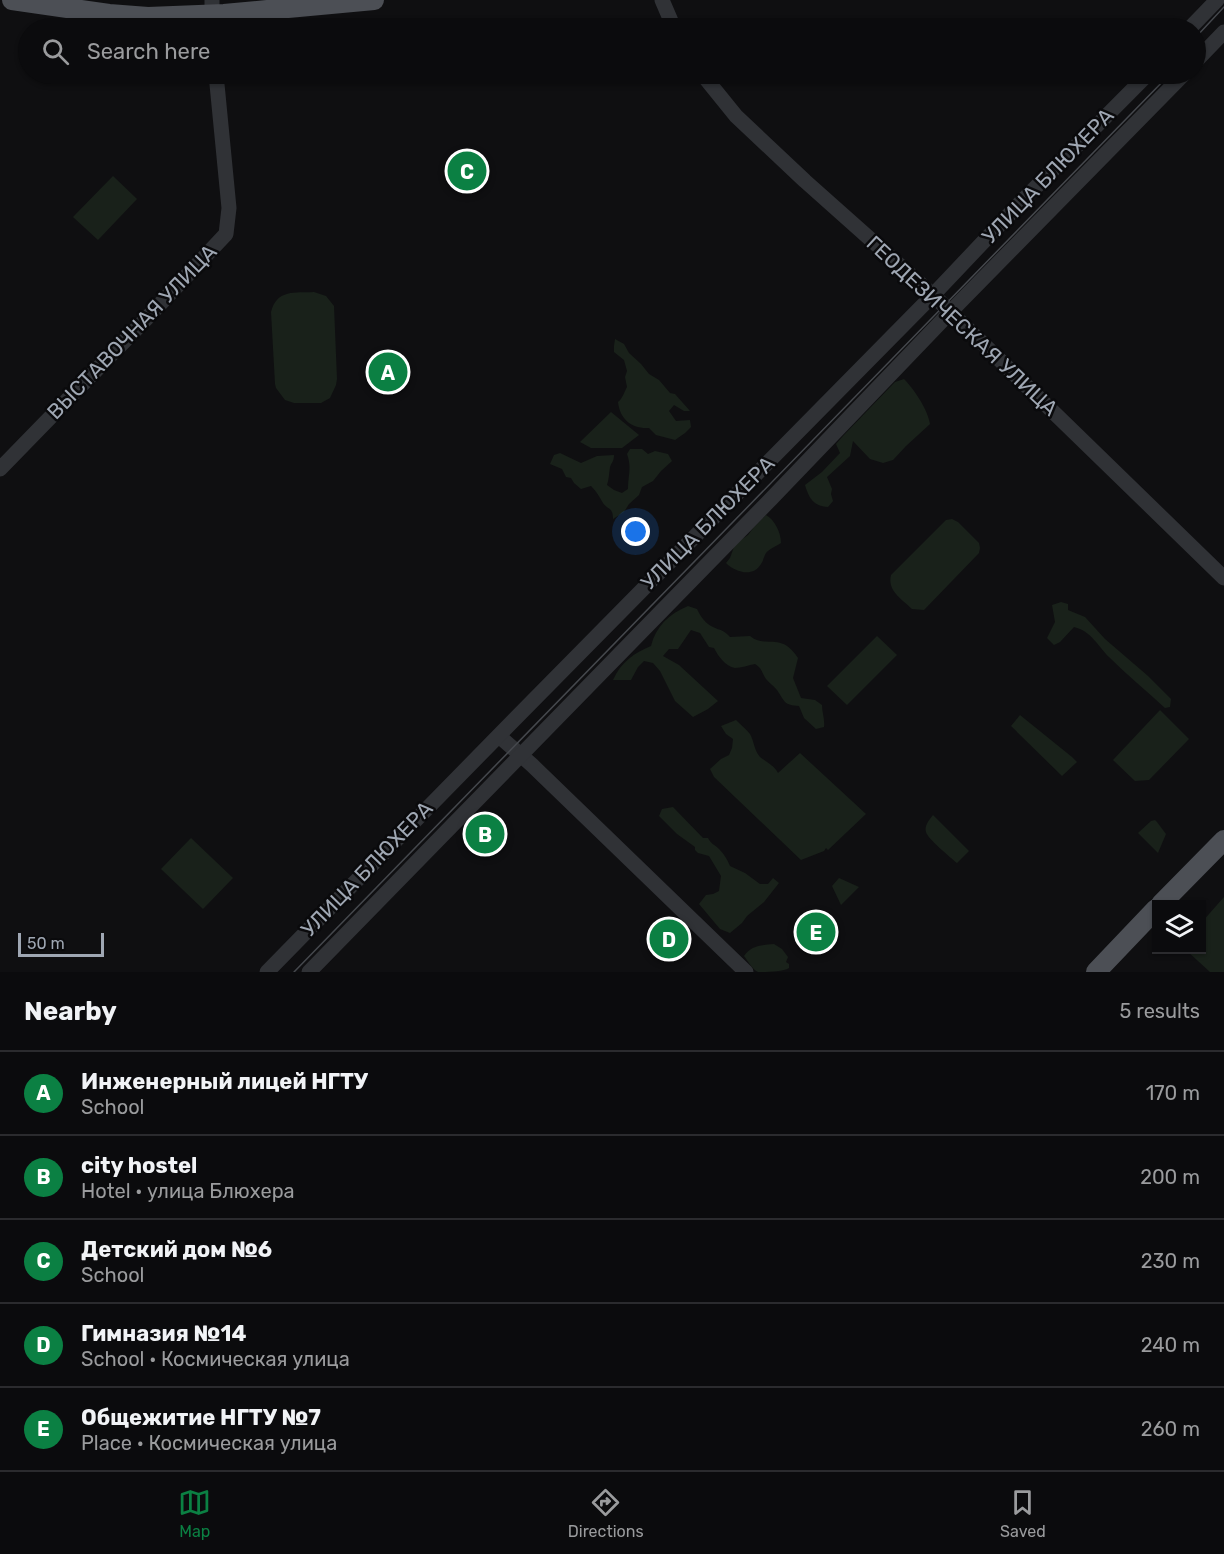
<!DOCTYPE html>
<meta charset="utf-8">
<style>
:root{--surface:#0b0b0d;--page:#141416;--text:#f1f3f6;--muted:#9a9b9d;--line:#2b2b2e;--accent:#0b8043}
body{margin:0;font-family:Rubik,sans-serif;background:var(--page);color:var(--text)}
.controls{position:absolute;right:18px;bottom:18px;display:grid;overflow:hidden;border-radius:0px;box-shadow:0 2px 4px #0004}
.controls button{width:54px;height:54px;display:grid;place-items:center;padding:0;border:0;border-bottom:2px solid var(--line);background:var(--surface);color:var(--text);font:30px sans-serif}
.scale{position:absolute;left:18px;bottom:15px;width:86px;box-sizing:border-box;padding-left:6px;border:3px solid #9fa7b3;border-top:0;font-size:16px;line-height:21px;white-space:nowrap;color:#9fa7b3;-webkit-text-stroke:4px #0a0a0c;paint-order:stroke}
.you{position:absolute;left:636px;top:532px;width:21px;height:21px;margin:-15px;border:4px solid #fff;border-radius:50%;background:#1a73e8;box-shadow:0 0 0 9px #1a73e833}
.badge{display:grid;place-items:center;width:39px;height:39px;border-radius:50%;background:var(--accent);color:#fff;font-size:20px;font-weight:700}
.pin{position:absolute;translate:-50% -50%;border:3px solid #fff;box-shadow:0 2px 6px #0006}
.list{margin:0;padding:0;list-style:none}
h2{display:flex;justify-content:space-between;align-items:center;height:78px;margin:0;padding:0 24px;font-size:26px}
h2 small{font-size:20px;font-weight:400;color:var(--muted)}
.list li{display:grid;grid-template-columns:39px 1fr auto;gap:18px;align-items:center;box-sizing:border-box;height:84px;padding:0 24px;border-top:2px solid var(--line)}
.list b{display:block;font-size:22px;white-space:nowrap}
.list p{margin:0;font-size:20px;white-space:nowrap;color:var(--muted)}
.list em{font-size:20px;font-style:normal;color:var(--muted)}
.icon{flex:none;width:33px;height:33px;fill:none;stroke:currentColor;stroke-width:2;stroke-linecap:round;stroke-linejoin:round}
.map{position:relative;flex:none;width:1224px;height:972px;overflow:hidden}
.search{position:absolute;background:var(--surface);box-shadow:0 2px 4px #0004;left:18px;right:18px;top:18px;height:66px;display:flex;align-items:center;gap:15px;box-sizing:border-box;padding:0 21px;border-radius:33px;color:var(--muted);font-size:22px}
.sheet{height:498px;background:var(--surface)}
nav{display:flex;justify-content:space-around;align-items:center;box-sizing:border-box;height:84px;border-top:2px solid var(--line);background:var(--surface);font-size:16px;color:var(--muted)}
nav a{display:grid;justify-items:center;gap:3px}
nav .on{color:var(--accent)}
.map>svg:first-child{display:block}
.green{fill:#19211a}
.lines{fill:none;stroke-linecap:round;stroke-linejoin:round}
.minor{stroke:#303236;stroke-width:15}
.major{stroke:#4c4f55;stroke-width:20}
.tram{stroke:#45484d;stroke-width:1.5}
.labels{text-anchor:middle;stroke-width:5;stroke-linejoin:round;paint-order:stroke}
.street-label{font-size:21px;fill:#9fa7b3;stroke:#0a0a0c}
</style>
<div class="map">
<svg width="1224" height="972" viewBox="0 0 1224 972">
<rect width="100%" height="100%" fill="#0f0f11"/>
<!-- green -->
<g class="green">
<path d="M113 176 137 199 98 240 73 217Z"/>
<path d="M314 292 326 296 334 306 337 379 336 385 330 398 321 403H294L285 400 276 388 275 384 271 312C277 289 295 293 314 292Z"/>
<path d="M615 339 624 344 629 353 641 364 649 374 659 380 670 393 675 394 690 411H684L674 405 669 411 676 421 690 420 691 427 685 433 675 440 656 435 649 428C631 429 620 419 618 402 623 398 624 392 627 387L625 377 627 371 624 360 614 352V346Z"/>
<path d="M904 379C914 389 928 410 930 424L906 446 893 460 883 463 870 459 853 441 850 456 827 477 832 489 831 494 833 501 828 507C813 506 809 498 805 485L822 472 840 453 836 444 843 436 895 382Z"/>
<path d="M611 412 639 435 622 448H591L580 442Z"/>
<path d="M630 449H642L648 454 655 451 668 454 672 461 661 471 653 481 642 487 639 495 629 504 624 512 613 519C613 507 608 510 603 503 599 496 597 492 591 486L581 489 574 483 571 478 566 477 562 469 550 464 554 455 560 453 581 463 597 456 614 455C614 461 612 462 610 467 609 473 609 479 607 485L614 490 622 493 628 489C628 475 632 468 627 454Z"/>
<path d="M766 515C775 520 781 533 781 543 777 546 771 548 768 551 764 554 764 560 761 564 753 578 735 572 726 563L730 558 735 544 748 535 754 527Z"/>
<path d="M952 519 958 522 979 543 980 548 979 553 924 610 912 609C902 599 887 591 891 575L946 520Z"/>
<path d="M1061 602 1068 604V610L1085 617 1105 639 1148 676 1171 699 1170 707 1165 708C1147 691 1127 675 1109 657 1098 646 1091 631 1074 627L1060 642 1054 645 1047 638 1055 622 1052 605Z"/>
<path d="M688 606 697 609C701 617 705 623 713 627 721 631 723 629 730 637L750 636C765 649 781 631 798 658L793 678 801 698 815 700 822 705C822 713 825 719 824 727L816 729 804 718 799 706C784 705 785 702 777 690 774 686 769 683 766 679 761 672 763 669 755 664 749 665 741 668 735 668 725 666 718 656 714 648L709 647 700 633 691 630 678 649H669L663 656 679 665 718 701 708 709 693 717 675 701 660 671 653 663 644 661 638 667 631 680H613C621 662 634 653 651 646 656 626 669 614 688 606Z"/>
<path d="M877 636 897 655 847 705 827 686Z"/>
<path d="M1160 710 1189 739 1149 780 1135 781 1113 760Z"/>
<path d="M1020 715 1072 757 1077 762 1062 776 1011 726Z"/>
<path d="M736 720C740 724 746 729 750 734 754 741 754 750 760 757 767 763 774 765 778 773L800 753 866 814 828 850 826 848 824 851 801 860 714 777 710 769 721 759 729 755 732 748 733 739 726 734 721 726Z"/>
<path d="M673 807 703 838H708C711 844 714 844 719 849 724 854 727 859 730 866L745 873 760 884H768L773 878 779 883 764 902 747 916 742 923 730 933 720 929 699 904 706 895 713 894 719 891 721 876 709 856 698 853 695 850V847L677 834 659 816 662 809Z"/>
<path d="M933 815 969 851 957 863C951 858 927 838 926 832 924 826 929 820 933 815Z"/>
<path d="M1155 820 1157 822 1166 834 1158 853 1138 833 1151 821Z"/>
<path d="M191 838 233 878 203 909 161 869Z"/>
<path d="M839 878 859 887 841 905 832 886Z"/>
<path d="M1224 897V972H1210L1186 950H1202V922Z"/>
<path d="M774 944 782 949 788 957 786 962 789 964V968C783 972 765 972 758 972 752 969 748 961 744 956 751 945 762 945 774 944Z"/>
</g>
<g class="lines">
<!-- minor -->
<g class="minor">
<path d="M212 0V28"/>
<path d="M662 0 674 28"/>
<path d="M1190 28 1217 0"/>
<path d="M1196 61 1224 32"/>
<path d="M702 74 736 116 805 181 933 295 1224 578"/>
<path d="M0 469 147 318 226 234 229 208 216 74"/>
<path d="M499 736 532 765 746 972"/>
<path d="M267 972 507 727 933 295 1022 201 1148 74"/>
<path d="M309 972 771 499 959 303 1184 74"/>
</g>
<!-- major -->
<g class="major">
<path d="M12 0 109 14 148 17 224 14 374 0"/>
<path d="M1161 904 1224 840"/>
<path d="M1096 972 1156 909"/>
</g>
<!-- tram -->
<g class="tram">
<path d="M1196 37 1224 7"/>
<path d="M294 972 1170 74"/>
</g>
</g>
<g class="labels">
<!-- street labels -->
<g class="street-label">
<text transform="translate(1048 176) rotate(-46)" y="7">УЛИЦА БЛЮХЕРА</text>
<text transform="translate(962 326) rotate(43)" y="7">ГЕОДЕЗИЧЕСКАЯ УЛИЦА</text>
<text transform="translate(132 332) rotate(-46)" y="7">ВЫСТАВОЧНАЯ УЛИЦА</text>
<text transform="translate(708 523) rotate(-45)" y="7">УЛИЦА БЛЮХЕРА</text>
<text transform="translate(367 869) rotate(-46)" y="7">УЛИЦА БЛЮХЕРА</text>
</g>
</g>
</svg>
<div class="controls">
<button><svg class="icon" aria-label="layers" viewBox="0 0 24 24"><path d="M12 4l9 5-9 5-9-5zM3 14l9 5 9-5"/></svg></button>
</div>
<div class="scale">50 m</div>
<div class="you"></div>
<div class="pin badge" style="left:388px;top:372px">A</div>
<div class="pin badge" style="left:485px;top:834px">B</div>
<div class="pin badge" style="left:467px;top:171px">C</div>
<div class="pin badge" style="left:669px;top:939px">D</div>
<div class="pin badge" style="left:816px;top:932px">E</div>
<div class="search"><svg class="icon" aria-label="search" viewBox="0 0 24 24"><circle cx="10" cy="10" r="6"/><path d="M15 15l6 6"/></svg>Search here</div>
</div>
<section class="sheet">
<h2>Nearby<small>5 results</small></h2>
<ul class="list">
<li><span class="badge">A</span><div><b>Инженерный лицей НГТУ</b><p>School</p></div><em>170 m</em></li>
<li><span class="badge">B</span><div><b>city hostel</b><p>Hotel · улица Блюхера</p></div><em>200 m</em></li>
<li><span class="badge">C</span><div><b>Детский дом №6</b><p>School</p></div><em>230 m</em></li>
<li><span class="badge">D</span><div><b>Гимназия №14</b><p>School · Космическая улица</p></div><em>240 m</em></li>
<li><span class="badge">E</span><div><b>Общежитие НГТУ №7</b><p>Place · Космическая улица</p></div><em>260 m</em></li>
</ul>
</section>
<nav>
<a class="on"><svg class="icon" aria-label="map" viewBox="0 0 24 24"><path d="M3 6l6-2 6 2 6-2v14l-6 2-6-2-6 2zM9 4v14M15 6v14"/></svg>Map</a>
<a><svg class="icon" aria-label="directions" viewBox="0 0 24 24"><path d="M12 3l9 9-9 9-9-9zM9 14v-3h6M13 9l2 2-2 2"/></svg>Directions</a>
<a><svg class="icon" aria-label="saved" viewBox="0 0 24 24"><path d="M7 4h10v16l-5-4-5 4z"/></svg>Saved</a>
</nav>
